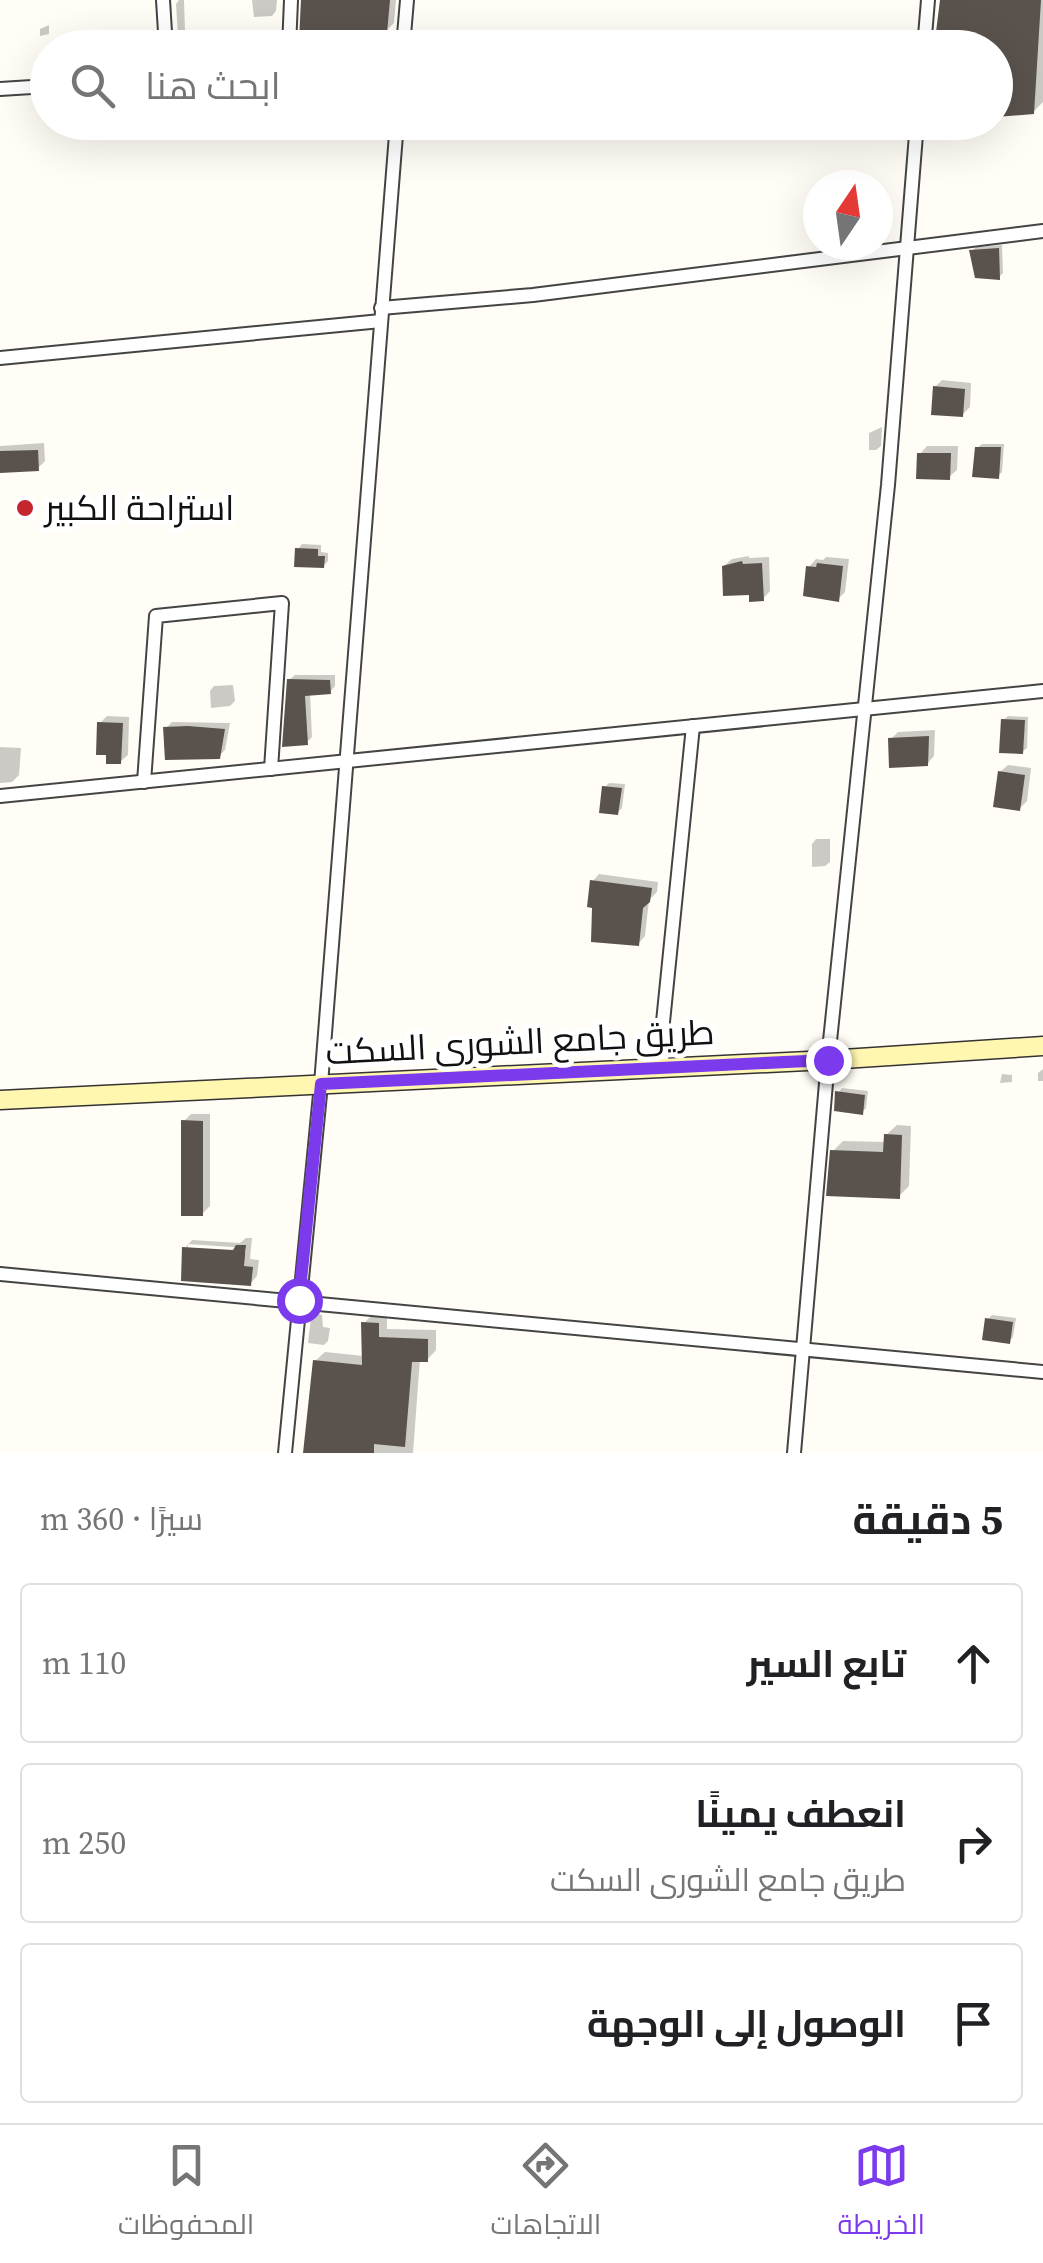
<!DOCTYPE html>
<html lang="ar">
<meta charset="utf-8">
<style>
:root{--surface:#fff;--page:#f6f6f6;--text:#202124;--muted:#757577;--line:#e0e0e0;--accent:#7c3aed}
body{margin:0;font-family:"Source Serif 4",Cairo,serif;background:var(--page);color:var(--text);direction:rtl}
.compass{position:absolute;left:803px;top:170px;width:90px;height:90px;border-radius:50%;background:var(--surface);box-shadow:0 10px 40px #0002;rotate:13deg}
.stop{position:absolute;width:30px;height:30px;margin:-22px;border:8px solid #7c3aed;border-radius:50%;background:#fff}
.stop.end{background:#7c3aed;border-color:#fff;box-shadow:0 2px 10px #0008}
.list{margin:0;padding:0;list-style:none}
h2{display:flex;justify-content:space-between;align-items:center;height:130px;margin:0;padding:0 40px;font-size:42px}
h2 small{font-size:32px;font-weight:400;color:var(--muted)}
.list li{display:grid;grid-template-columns:65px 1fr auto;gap:30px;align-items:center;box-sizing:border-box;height:160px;margin:0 20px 20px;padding:0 20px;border:2px solid var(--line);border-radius:10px}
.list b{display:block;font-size:38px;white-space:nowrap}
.list p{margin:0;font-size:32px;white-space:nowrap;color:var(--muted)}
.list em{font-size:32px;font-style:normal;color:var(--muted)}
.icon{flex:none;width:55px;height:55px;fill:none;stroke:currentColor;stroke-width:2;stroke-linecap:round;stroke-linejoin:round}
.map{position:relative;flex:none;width:1043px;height:1453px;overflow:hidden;direction:ltr}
.search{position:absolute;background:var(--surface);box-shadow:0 10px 40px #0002;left:30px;right:30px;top:30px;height:110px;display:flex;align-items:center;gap:25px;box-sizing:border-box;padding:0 35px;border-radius:55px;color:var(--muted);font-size:38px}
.sheet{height:670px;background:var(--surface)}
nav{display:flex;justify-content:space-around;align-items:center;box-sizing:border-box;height:140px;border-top:2px solid var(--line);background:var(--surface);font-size:28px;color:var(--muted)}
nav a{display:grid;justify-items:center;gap:5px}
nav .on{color:var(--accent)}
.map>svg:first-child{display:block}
.shadow{fill:#0003;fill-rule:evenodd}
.building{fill:#5a524d}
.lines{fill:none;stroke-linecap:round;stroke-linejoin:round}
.street-casing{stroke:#444;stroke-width:16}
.secondary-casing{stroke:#333;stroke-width:21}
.street{stroke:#fff;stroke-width:12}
.secondary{stroke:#fff6b0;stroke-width:18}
.route{stroke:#7c3aed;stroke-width:12}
.poi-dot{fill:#c4262e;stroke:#fff;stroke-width:4}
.labels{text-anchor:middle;stroke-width:10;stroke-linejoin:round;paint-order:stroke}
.poi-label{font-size:35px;fill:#111;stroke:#fff;text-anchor:start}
.street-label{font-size:35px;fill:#111;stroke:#fff}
</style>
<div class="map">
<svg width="1043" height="1453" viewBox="0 0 1043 1453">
<rect width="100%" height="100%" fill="#fffdf5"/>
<!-- shadow -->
<g class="shadow">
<path d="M179 0H184L185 31 178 36 176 4Z"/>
<path d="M252 0H277L276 11 272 16 254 17Z"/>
<path d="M304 0H396L394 23 386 31Z"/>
<path d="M943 0H1043V102L1033 112 996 114V48Z"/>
<path d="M49 25V34L40 36V29Z"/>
<path d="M1002 245 1003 273 999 277 972 251 976 247Z"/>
<path d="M942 380 971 383 970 407 962 415 935 387Z"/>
<path d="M882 427 881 446 876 450H869V433Z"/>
<path d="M44 443 45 461 38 468 0 470V446Z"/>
<path d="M982 444H1004L1002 472 998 476 977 448Z"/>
<path d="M927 446H958L957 470 949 477 920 454Z"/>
<path d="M302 544 321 545V552L328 553V561L323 566 298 549Z"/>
<path d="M749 556V558L769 557 770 591 763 599 751 592 724 566 732 559Z"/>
<path d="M826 557 849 559 845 592 838 599 809 567 816 559 823 560Z"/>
<path d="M295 675H335V686L330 692 310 693 312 737 306 743 289 680Z"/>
<path d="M233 685 235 701 230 706 211 708 210 691 214 686Z"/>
<path d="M107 716 129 717 128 755 120 762 109 753 100 723Z"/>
<path d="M1008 716 1028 717 1027 748 1022 752 1004 720Z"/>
<path d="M172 722 230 723 225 750 219 756 166 728Z"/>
<path d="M935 730 934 756 927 764 891 739 898 732Z"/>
<path d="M0 747 21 748 19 775 12 782 0 783Z"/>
<path d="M1008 765 1031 768 1027 801 1020 808 1000 772Z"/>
<path d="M609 783 625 784 622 808 617 813 605 787Z"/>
<path d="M816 839H830V862L825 866 812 867V844Z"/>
<path d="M599 874 658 882 657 892 649 900 645 936 638 944 592 882Z"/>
<path d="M1043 1069V1081H1038V1073Z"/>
<path d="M1002 1074 1012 1075V1082L1000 1083Z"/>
<path d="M842 1088 868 1091 866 1108 862 1112 838 1093Z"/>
<path d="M191 1114H210V1206L202 1214 184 1121Z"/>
<path d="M897 1125 911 1126 909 1186 899 1196 833 1151 843 1141 886 1142V1135Z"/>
<path d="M246 1238H252L250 1259 259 1260 257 1276 250 1284 185 1248 192 1240 240 1243ZM188 1244 246 1248V1253L188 1250Z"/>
<path d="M315 1313 322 1315 323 1327 330 1328 328 1341 324 1345 308 1343 311 1318Z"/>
<path d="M373 1314 387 1315V1329L436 1330V1350L427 1360 420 1359 413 1453H305L315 1361 325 1352 364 1356V1323Z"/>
<path d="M992 1315 1016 1318 1013 1337 1009 1341 988 1319Z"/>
</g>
<!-- building -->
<g class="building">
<path d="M301 0H390L387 33 299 40Z"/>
<path d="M940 0H1041L1034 114 996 117V48H934Z"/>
<path d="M999 248 1000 280 975 278 969 250Z"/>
<path d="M933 386 965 389 963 417 931 415Z"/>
<path d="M975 447H1001L999 479 972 477Z"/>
<path d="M38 450 39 471 0 473V451Z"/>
<path d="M917 453H951L950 480 916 479Z"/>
<path d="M295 548 318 549V556H325L324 568 294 567Z"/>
<path d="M742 561 743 564 762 563 764 601 749 602V595L723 596 722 566Z"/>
<path d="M817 563 843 566 839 602 803 596 806 566 816 567Z"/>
<path d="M287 679 330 680 331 694 305 696 308 745 282 747Z"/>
<path d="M1001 719 1025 720 1023 754 999 753Z"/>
<path d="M97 722 123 723 121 764H106V755H96Z"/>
<path d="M188 726 225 729 220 759 165 760 163 727Z"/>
<path d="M929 736 928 766 889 768 888 738Z"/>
<path d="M998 771 1025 775 1020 811 993 807Z"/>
<path d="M602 786 622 788 618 815 599 813Z"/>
<path d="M590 880 652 888 650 902 643 908 639 946 591 942 592 908 587 907Z"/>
<path d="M835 1091 865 1095 863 1115 834 1111Z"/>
<path d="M181 1120 203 1121V1216H181Z"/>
<path d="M884 1134 902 1135 900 1199 826 1196 830 1150 883 1152Z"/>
<path d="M236 1245H246L244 1266 253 1267 251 1286 181 1281 182 1247 233 1250Z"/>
<path d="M985 1318 1013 1322 1010 1344 982 1340Z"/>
<path d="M361 1322 379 1323V1337L428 1339V1362H412L405 1447 374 1444V1453H303L313 1360 362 1365Z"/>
</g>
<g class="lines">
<!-- street casing -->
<g class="street-casing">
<g id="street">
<path d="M163 0 166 48"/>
<path d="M403 47 407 0"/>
<path d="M289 48 291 0"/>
<path d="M321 48 403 42"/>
<path d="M924 48 928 0"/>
<path d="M0 89 48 86"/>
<path d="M381 308 533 295 1043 231"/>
<path d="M0 358 381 321"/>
<path d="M144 782 156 616 282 603 271 769"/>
<path d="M0 796 1043 691"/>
<path d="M662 1068 663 1022 693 726"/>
<path d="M0 1274 1043 1372"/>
<path d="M285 1453 321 1084 397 122"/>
<path d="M794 1453 828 1060 888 485 917 122"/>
</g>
</g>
<!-- secondary casing -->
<g class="secondary-casing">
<path id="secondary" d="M0 1100 828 1060 1043 1046"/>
</g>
<!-- street -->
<use href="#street" class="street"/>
<!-- secondary -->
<use href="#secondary" class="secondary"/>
</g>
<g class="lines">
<!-- route -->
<path class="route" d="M299 1300 321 1084 828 1060"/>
</g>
<!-- markers -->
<circle class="poi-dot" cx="25" cy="508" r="10"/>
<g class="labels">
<!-- poi labels -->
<g class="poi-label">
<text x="45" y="520">استراحة الكبير</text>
</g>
<!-- street labels -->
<g class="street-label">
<text transform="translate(520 1042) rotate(-3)" y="12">طريق جامع الشورى السكت</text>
</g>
</g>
</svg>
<svg class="compass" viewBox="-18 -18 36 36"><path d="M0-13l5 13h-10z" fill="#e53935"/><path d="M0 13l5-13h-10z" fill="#757577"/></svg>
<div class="stop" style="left:299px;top:1300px"></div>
<div class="stop end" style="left:828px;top:1060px"></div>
<div class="search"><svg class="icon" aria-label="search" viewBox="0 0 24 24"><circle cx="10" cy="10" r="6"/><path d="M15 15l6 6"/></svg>ابحث هنا</div>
</div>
<section class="sheet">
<h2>5 دقيقة<small>سيرًا · 360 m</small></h2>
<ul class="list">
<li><svg class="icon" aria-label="ahead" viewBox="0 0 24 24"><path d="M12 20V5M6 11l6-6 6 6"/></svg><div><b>تابع السير</b></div><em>110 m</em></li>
<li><svg class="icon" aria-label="right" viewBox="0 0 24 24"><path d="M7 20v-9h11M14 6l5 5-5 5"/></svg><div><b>انعطف يمينًا</b><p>طريق جامع الشورى السكت</p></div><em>250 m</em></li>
<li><svg class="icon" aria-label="arrive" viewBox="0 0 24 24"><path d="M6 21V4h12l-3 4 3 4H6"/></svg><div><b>الوصول إلى الوجهة</b></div></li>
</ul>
</section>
<nav>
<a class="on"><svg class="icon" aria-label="map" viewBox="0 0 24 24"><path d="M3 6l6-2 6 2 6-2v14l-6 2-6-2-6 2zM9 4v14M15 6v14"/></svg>الخريطة</a>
<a><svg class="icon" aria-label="directions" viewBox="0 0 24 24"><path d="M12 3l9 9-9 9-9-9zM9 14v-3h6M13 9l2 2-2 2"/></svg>الاتجاهات</a>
<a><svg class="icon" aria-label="saved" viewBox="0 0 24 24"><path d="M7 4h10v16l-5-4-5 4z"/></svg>المحفوظات</a>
</nav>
